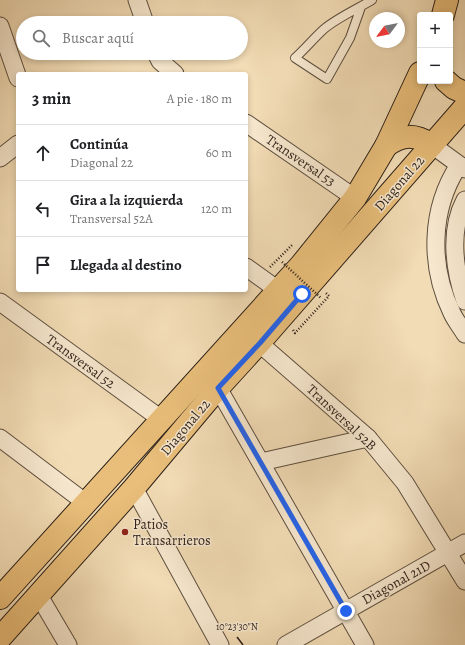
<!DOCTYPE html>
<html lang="es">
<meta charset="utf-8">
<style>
:root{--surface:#fff;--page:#f2f2f2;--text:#202124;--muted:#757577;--line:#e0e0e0}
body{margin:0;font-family:Alegreya,serif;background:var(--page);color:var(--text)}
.controls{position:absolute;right:12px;top:12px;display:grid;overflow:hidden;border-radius:4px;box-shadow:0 2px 6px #0003}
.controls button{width:36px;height:36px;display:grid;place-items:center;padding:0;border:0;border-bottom:1px solid var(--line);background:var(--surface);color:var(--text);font:20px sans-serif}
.compass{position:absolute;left:369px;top:12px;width:36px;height:36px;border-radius:50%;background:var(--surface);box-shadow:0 2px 6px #0003;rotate:238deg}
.stop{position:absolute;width:12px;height:12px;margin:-9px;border:3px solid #2563eb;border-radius:50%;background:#fff}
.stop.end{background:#2563eb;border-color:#fff;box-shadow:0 1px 4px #0008}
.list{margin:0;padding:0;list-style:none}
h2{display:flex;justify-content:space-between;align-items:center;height:52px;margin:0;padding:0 16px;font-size:17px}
h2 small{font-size:13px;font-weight:400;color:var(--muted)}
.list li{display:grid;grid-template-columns:26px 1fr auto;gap:12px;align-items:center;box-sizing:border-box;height:56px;padding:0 16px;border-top:1px solid var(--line)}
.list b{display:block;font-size:15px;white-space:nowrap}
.list p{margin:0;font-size:13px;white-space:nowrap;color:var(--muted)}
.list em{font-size:13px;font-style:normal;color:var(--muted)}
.icon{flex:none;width:22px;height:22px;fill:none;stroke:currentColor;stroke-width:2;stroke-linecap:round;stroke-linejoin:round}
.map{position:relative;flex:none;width:465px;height:645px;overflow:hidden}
.search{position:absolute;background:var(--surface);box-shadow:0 2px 6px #0003;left:16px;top:16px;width:232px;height:44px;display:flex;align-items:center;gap:10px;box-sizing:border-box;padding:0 14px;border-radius:22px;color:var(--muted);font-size:15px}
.panel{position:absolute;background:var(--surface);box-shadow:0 2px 6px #0003;left:16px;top:72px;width:232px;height:220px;border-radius:4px}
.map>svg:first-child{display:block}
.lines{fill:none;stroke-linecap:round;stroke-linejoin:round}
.lane-casing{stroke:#5d4e3f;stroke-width:10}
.street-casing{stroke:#5d4e3f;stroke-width:19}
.primary-casing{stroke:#2b1f18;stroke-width:24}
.path{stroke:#2b1f18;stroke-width:2.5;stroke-dasharray:1 2;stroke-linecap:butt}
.lane{stroke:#f7e8cf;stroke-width:8}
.street{stroke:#f7e8cf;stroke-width:17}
.primary{stroke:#e9be7a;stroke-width:22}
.path-bridge{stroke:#2b1f18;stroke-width:2.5;stroke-dasharray:1 2;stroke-linecap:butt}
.route{stroke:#2563eb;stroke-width:5}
.ticks{fill:none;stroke:#2b1f18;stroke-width:1.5}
.poi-dot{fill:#8f2418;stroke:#f7e8cf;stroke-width:1.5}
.labels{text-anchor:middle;stroke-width:3;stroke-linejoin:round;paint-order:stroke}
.street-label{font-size:14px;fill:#2b1f18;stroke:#f7e8cf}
.poi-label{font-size:14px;fill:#2b1f18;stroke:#f7e8cf;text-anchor:start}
.ticks-label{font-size:10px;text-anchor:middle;fill:#2b1f18;stroke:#f7e8cf;stroke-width:3;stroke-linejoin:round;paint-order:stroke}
</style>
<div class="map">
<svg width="465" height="645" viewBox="0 0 465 645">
<rect width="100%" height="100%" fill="#f2dcb5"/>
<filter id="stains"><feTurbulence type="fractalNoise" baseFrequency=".005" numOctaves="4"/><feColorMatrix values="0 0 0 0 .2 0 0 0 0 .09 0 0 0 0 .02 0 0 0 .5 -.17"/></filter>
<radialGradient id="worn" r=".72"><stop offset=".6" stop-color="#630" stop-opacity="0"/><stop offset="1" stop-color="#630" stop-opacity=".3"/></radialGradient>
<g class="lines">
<!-- lane casing -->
<g class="lane-casing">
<path id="lane" d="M361 7 350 38 327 79 295 58C305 49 314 38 324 29 337 18 357 9 372 0"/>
</g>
<!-- street casing -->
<g class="street-casing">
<g id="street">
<path d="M137 0 145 23"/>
<path d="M0 26 18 78"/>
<path d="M156 53 160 61 175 74"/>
<path d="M246 123 355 198"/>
<path d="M432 145 465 169"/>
<path d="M0 158 18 144"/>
<path d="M459 165C430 209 429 266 452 313 455 320 461 327 465 334"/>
<path d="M465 200C449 230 454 269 465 301"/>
<path d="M246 267 278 290"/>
<path d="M0 302 161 419"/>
<path d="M259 343 368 438 405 483 465 581"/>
<path d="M218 388 365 645"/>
<path d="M0 438 86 503"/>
<path d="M261 462 368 438"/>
<path d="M134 488 220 645"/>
<path d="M38 594 68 645"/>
<path d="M286 645 465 543"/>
</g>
</g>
<!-- primary casing -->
<g class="primary-casing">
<g id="primary">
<path d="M443 15 447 0"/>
<path d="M446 81 454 88 465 93"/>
<path d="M386 146C403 134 415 134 432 145"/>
<path d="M0 598 301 265 355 198 386 146 420 73"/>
<path d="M0 638 134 488 218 388 259 343 465 107"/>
</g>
</g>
<!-- path -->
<g class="path">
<path d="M270 267 292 245"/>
<path d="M293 330 295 333 329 296 326 293"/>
</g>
<!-- lane -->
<use href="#lane" class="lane"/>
<!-- street -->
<use href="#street" class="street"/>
<!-- primary -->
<use href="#primary" class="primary"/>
<!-- path-bridge -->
<path class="path-bridge" d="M282 262 321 298"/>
</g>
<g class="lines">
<!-- route -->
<path class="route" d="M302 294 260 343 218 388 346 611"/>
</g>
<!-- ticks -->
<path class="ticks" d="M237 637 243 645"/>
<!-- markers -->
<circle class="poi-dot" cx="125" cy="532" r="4"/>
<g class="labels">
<!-- street labels -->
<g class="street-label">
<text transform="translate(301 160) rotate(34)" y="5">Transversal 53</text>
<text transform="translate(399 183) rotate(-49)" y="5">Diagonal 22</text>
<text transform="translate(81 361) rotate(36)" y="5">Transversal 52</text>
<text transform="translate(342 417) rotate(43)" y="5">Transversal 52B</text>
<text transform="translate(185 427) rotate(-50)" y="5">Diagonal 22</text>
<text transform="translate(396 582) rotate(-29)" y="5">Diagonal 21D</text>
</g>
<!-- poi labels -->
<g class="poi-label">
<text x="133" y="529">Patios<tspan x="133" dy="16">Transarrieros</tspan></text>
</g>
</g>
<g class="ticks-label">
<text x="237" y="630">10°23'30"N</text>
</g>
<rect width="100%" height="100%" filter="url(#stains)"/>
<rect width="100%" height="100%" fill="url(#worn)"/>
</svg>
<div class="controls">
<button>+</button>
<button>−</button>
</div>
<svg class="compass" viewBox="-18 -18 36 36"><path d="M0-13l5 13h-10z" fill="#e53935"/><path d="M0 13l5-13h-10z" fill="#757577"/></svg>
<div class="stop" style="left:302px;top:294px"></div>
<div class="stop end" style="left:346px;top:611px"></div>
<div class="search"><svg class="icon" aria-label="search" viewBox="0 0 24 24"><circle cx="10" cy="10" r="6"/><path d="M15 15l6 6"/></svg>Buscar aquí</div>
<section class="panel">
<h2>3 min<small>A pie · 180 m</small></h2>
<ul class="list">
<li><svg class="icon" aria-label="ahead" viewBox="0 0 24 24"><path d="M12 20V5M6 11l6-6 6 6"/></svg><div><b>Continúa</b><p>Diagonal 22</p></div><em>60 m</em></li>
<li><svg class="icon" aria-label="left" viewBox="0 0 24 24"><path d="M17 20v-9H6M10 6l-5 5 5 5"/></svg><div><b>Gira a la izquierda</b><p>Transversal 52A</p></div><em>120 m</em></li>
<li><svg class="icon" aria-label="arrive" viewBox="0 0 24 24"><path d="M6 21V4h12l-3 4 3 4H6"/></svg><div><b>Llegada al destino</b></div></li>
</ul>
</section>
</div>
